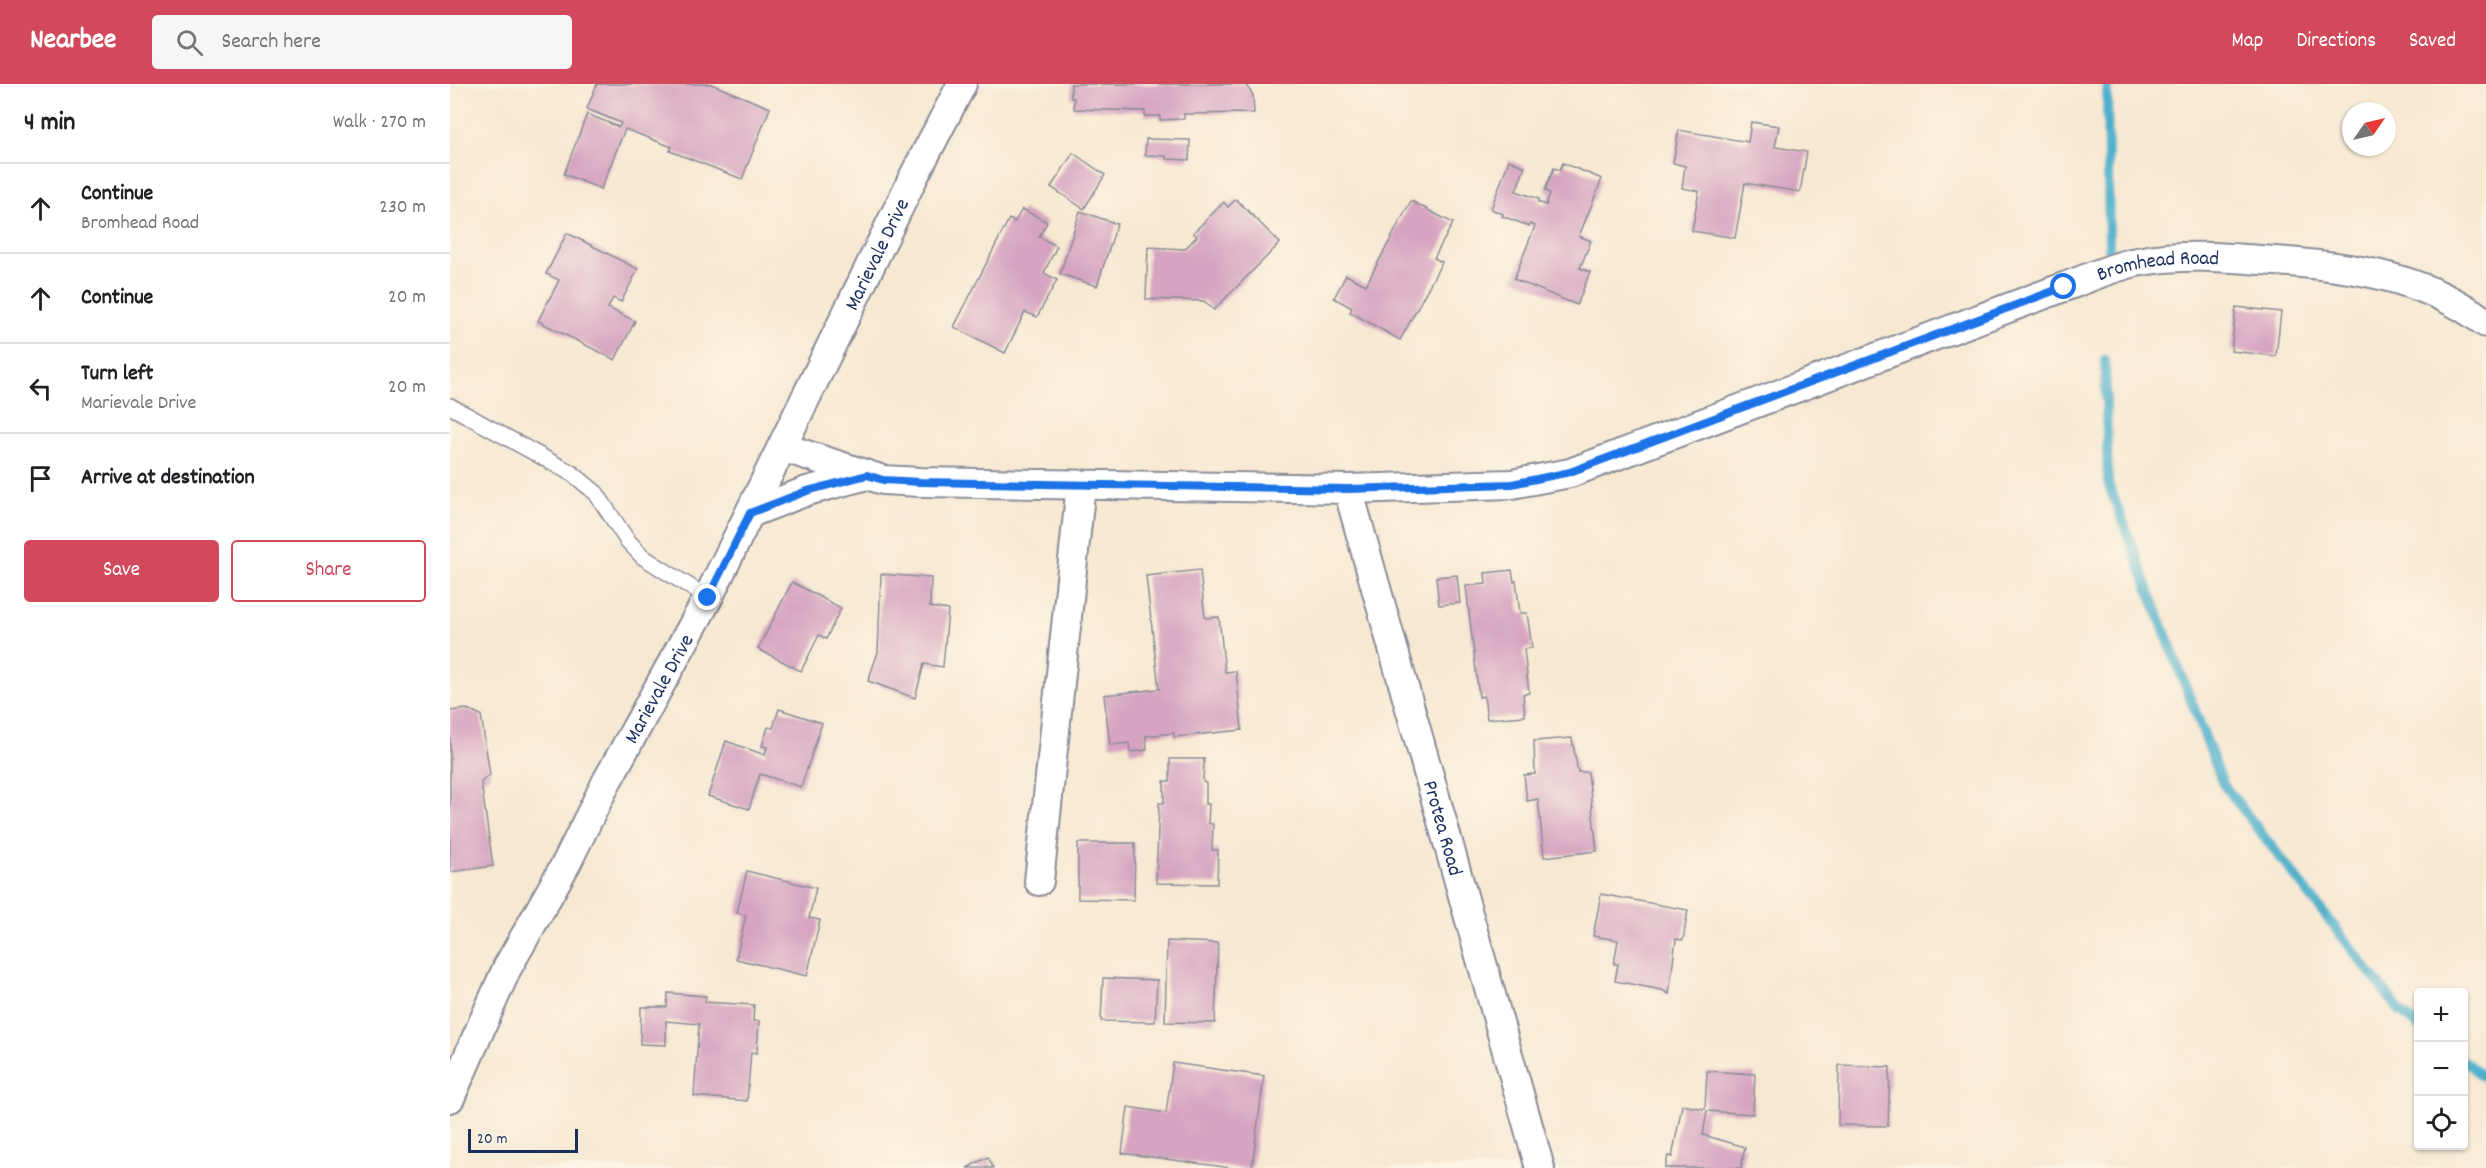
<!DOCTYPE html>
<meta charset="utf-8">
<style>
:root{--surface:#fff;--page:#f6f6f6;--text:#202124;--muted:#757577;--line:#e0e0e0;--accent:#d1495b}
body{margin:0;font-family:Dekko,sans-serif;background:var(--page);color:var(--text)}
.controls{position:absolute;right:18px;bottom:18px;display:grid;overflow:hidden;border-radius:6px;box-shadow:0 2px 4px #0004}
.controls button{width:54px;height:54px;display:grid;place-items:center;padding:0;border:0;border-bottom:2px solid var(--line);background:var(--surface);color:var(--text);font:30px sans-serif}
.compass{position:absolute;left:1892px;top:18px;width:54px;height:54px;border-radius:50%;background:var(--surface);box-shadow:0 2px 4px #0004;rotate:56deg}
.scale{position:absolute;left:18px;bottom:15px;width:110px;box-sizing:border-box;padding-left:6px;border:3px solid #1b2f5e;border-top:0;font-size:16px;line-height:21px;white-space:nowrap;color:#1b2f5e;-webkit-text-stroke:4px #fcf5e5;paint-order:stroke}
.stop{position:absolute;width:18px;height:18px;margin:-14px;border:4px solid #1a73e8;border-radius:50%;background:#fff}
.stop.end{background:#1a73e8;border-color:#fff;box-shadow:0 2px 6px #0008}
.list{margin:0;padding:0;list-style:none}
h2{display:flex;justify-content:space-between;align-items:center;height:78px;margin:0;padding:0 24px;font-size:26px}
h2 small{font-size:20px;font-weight:400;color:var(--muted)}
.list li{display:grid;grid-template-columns:39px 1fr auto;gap:18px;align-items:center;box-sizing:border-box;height:90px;padding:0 24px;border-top:2px solid var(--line)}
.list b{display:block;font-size:22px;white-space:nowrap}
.list p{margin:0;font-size:20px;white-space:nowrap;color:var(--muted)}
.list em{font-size:20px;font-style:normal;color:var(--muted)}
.actions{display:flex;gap:12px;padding:18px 24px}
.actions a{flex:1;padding:14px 0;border:2px solid var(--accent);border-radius:6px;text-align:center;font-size:21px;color:var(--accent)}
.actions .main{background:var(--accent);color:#fff}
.icon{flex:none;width:33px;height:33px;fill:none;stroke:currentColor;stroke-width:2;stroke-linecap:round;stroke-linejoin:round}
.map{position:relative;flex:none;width:2036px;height:1084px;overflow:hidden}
header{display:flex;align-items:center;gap:36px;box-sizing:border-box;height:84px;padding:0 30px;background:var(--accent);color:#fff}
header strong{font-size:28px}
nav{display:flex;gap:33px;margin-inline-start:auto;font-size:21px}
.search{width:420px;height:54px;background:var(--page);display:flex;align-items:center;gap:15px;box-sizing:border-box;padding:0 21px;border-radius:6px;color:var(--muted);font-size:22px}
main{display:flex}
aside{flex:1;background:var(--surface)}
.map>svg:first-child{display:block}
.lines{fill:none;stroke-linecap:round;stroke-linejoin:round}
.stream{stroke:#4cafcb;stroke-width:10}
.building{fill:#d6a4c0}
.service-casing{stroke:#898c98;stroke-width:18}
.minor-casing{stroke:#898c98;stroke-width:32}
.service{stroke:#fff;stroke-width:15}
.minor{stroke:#fff;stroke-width:28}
.route{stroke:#1a73e8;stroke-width:8}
.labels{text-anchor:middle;stroke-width:5;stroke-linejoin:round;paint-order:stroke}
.street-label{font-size:21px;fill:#1b2f5e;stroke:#fcf5e5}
</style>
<header>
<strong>Nearbee</strong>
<div class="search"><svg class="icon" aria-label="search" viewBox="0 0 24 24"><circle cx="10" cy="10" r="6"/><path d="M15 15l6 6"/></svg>Search here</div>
<nav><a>Map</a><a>Directions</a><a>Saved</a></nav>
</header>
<main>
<aside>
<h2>4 min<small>Walk · 270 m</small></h2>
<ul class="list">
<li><svg class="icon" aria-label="ahead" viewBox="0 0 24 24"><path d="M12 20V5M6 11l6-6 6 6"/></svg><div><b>Continue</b><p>Bromhead Road</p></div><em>230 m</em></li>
<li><svg class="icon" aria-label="ahead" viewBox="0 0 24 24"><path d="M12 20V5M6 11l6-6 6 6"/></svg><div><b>Continue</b></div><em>20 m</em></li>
<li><svg class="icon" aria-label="left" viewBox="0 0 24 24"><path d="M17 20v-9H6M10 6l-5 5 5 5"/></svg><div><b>Turn left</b><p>Marievale Drive</p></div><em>20 m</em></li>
<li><svg class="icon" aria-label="arrive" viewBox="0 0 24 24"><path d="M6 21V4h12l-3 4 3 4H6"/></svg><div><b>Arrive at destination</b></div></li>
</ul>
<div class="actions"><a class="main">Save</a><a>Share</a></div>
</aside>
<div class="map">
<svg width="2036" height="1084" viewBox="0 0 2036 1084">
<rect width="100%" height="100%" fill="#fcf5e5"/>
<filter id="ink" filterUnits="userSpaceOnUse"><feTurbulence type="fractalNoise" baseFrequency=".0167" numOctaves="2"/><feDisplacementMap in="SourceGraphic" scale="12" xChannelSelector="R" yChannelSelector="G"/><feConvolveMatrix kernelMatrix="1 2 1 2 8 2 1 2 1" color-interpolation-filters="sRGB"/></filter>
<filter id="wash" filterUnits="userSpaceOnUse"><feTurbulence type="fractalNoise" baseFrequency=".008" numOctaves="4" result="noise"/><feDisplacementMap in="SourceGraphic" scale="24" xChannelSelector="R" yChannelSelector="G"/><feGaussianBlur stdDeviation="1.35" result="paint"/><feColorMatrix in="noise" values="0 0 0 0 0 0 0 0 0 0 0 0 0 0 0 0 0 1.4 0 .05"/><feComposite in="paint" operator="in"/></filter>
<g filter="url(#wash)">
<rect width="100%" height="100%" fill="#f7e8d1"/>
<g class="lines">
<!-- stream -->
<g class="stream">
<path d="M1657 0 1659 167"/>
<path d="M1655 276 1658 399 1773 700 1950 927 1968 942"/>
<path d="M2014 977 2036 995"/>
</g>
</g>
<g id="blocks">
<!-- building -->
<g class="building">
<path d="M147 0H261L320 24 292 95 220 67 222 63 175 45 151 105 114 90 137 30 169 43 171 39 137 25Z"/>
<path d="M621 0H795L803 11 804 29 734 30V35L710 36V32H695V27L624 25V14H621Z"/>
<path d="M1301 38 1329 42 1325 63 1357 68 1350 108 1295 99 1285 154 1242 147 1249 107 1232 104 1235 82 1223 79 1229 46 1298 58Z"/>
<path d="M696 55 740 56 739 76 716 75V72L695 71Z"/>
<path d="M623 69 655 91 634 125 601 103Z"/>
<path d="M1059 76 1075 83 1066 107 1089 115 1088 118 1096 121 1100 109 1095 106 1104 84 1110 86 1113 79 1152 95 1129 152 1141 157 1130 184 1140 188 1127 221 1064 195 1085 142 1080 140 1079 142 1052 132 1053 130 1041 125Z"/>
<path d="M786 115 830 159 764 226 754 217 696 215 698 163 735 165 747 152 743 149 774 118 778 123Z"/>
<path d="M961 117 1003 139 984 174 992 178 950 256 900 228 902 224 884 214 896 191 916 201Z"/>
<path d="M572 125 597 138 589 153 607 162 594 189 607 196 587 233 575 228 555 269 504 243 559 135 565 138Z"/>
<path d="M630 127 667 140 647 202 610 190Z"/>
<path d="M117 149 188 185 171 218 163 214 158 224 185 237 165 276 88 237 109 196 96 190Z"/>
<path d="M1786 223 1831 228 1826 272 1781 267Z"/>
<path d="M750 486 755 534 769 533 775 588 786 587 792 646 724 653V649L696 652 697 666 680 668 679 659 660 661 654 611 709 605 696 492Z"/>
<path d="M1062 486 1064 498 1066 497 1070 529H1077L1082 564 1074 565 1079 609 1073 610 1075 632 1037 635 1034 612 1029 613 1016 502 1036 500 1035 489Z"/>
<path d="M431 490 481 494 480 523 498 526 493 583 474 580 465 614 418 597 428 568Z"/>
<path d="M1007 491 1010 519 989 521 986 493Z"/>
<path d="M342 498 391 524 376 555 369 551 351 587 308 565Z"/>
<path d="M17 625 31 631 40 691 31 698 43 782 0 788V627Z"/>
<path d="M329 625 372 639 351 703 310 690 299 725 258 712 276 657 315 671 317 663 312 662 318 643 323 644Z"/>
<path d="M1122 654 1128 688H1138L1147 767 1094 773 1088 715 1077 717 1074 691 1085 690 1084 657Z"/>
<path d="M720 675H754L753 698 756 699V720H759L758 739 763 740 762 766H768L767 800 706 799 709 719H714V697H720Z"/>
<path d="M628 759H685L684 816 628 815Z"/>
<path d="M297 787 366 804 359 834 370 836 357 892 286 875 296 831 287 829Z"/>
<path d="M1151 810 1238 826 1233 856 1226 855 1219 910 1212 906 1165 897 1168 880H1164L1168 856 1143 852Z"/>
<path d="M717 857 768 859 765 939 715 938Z"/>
<path d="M653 894 707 896 705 938 651 937Z"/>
<path d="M218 909 256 912 255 918 304 921 303 937H309L307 969 301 968 297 1017 244 1012 249 940 216 937V961L190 960 191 923H217Z"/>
<path d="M723 979 814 992 802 1084H782L672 1069 678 1023 716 1029Z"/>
<path d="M1389 981 1440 983 1438 1042 1388 1041Z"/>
<path d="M1257 987 1305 990 1303 1030 1257 1027 1253 1051 1295 1063 1291 1084H1215L1218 1072 1222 1073 1232 1021 1255 1025Z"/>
<path d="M538 1073 543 1084H517Z"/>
</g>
</g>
</g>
<g filter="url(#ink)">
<use href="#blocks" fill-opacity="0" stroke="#898c98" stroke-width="1.5"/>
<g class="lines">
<!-- service casing -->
<g class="service-casing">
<path id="service" d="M0 322 123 390 146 409 177 456 193 473 258 514"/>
</g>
<!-- minor casing -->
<g class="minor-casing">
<g id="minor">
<path id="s1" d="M332 363 433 396 471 398 898 405 1062 400 1120 389 1614 203C1639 194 1666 181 1692 177 1732 170 1771 173 1811 176 1891 181 1970 189 2036 239"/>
<path id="s2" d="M898 405 1090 1084"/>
<path d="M300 429 357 407 417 391"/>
<path d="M589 797 631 401"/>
<path id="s3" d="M0 1014 57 884 117 778 157 697 258 514 465 90 512 0"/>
</g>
</g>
<!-- service -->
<use href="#service" class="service"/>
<!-- minor -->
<use href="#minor" class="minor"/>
</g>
</g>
<g class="lines" filter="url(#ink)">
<!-- route -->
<path class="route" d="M258 514 300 429 357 407 417 391 433 396 471 398 898 405 1062 400 1120 388 1614 203"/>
</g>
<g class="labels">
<!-- street labels -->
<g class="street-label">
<text dy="7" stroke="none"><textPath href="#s3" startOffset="946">Marievale Drive</textPath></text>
<text dy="7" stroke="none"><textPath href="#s1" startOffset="1420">Bromhead Road</textPath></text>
<text dy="7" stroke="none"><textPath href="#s3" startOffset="460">Marievale Drive</textPath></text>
<text dy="7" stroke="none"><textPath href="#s2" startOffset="352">Protea Road</textPath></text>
</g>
</g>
</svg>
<div class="controls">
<button>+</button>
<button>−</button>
<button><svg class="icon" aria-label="locate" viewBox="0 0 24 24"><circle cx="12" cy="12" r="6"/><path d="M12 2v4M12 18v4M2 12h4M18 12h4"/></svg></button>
</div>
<svg class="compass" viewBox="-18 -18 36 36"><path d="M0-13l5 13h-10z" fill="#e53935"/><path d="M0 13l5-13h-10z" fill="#757577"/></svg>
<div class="scale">20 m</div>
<div class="stop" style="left:1614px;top:203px"></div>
<div class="stop end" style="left:258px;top:514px"></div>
</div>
</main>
